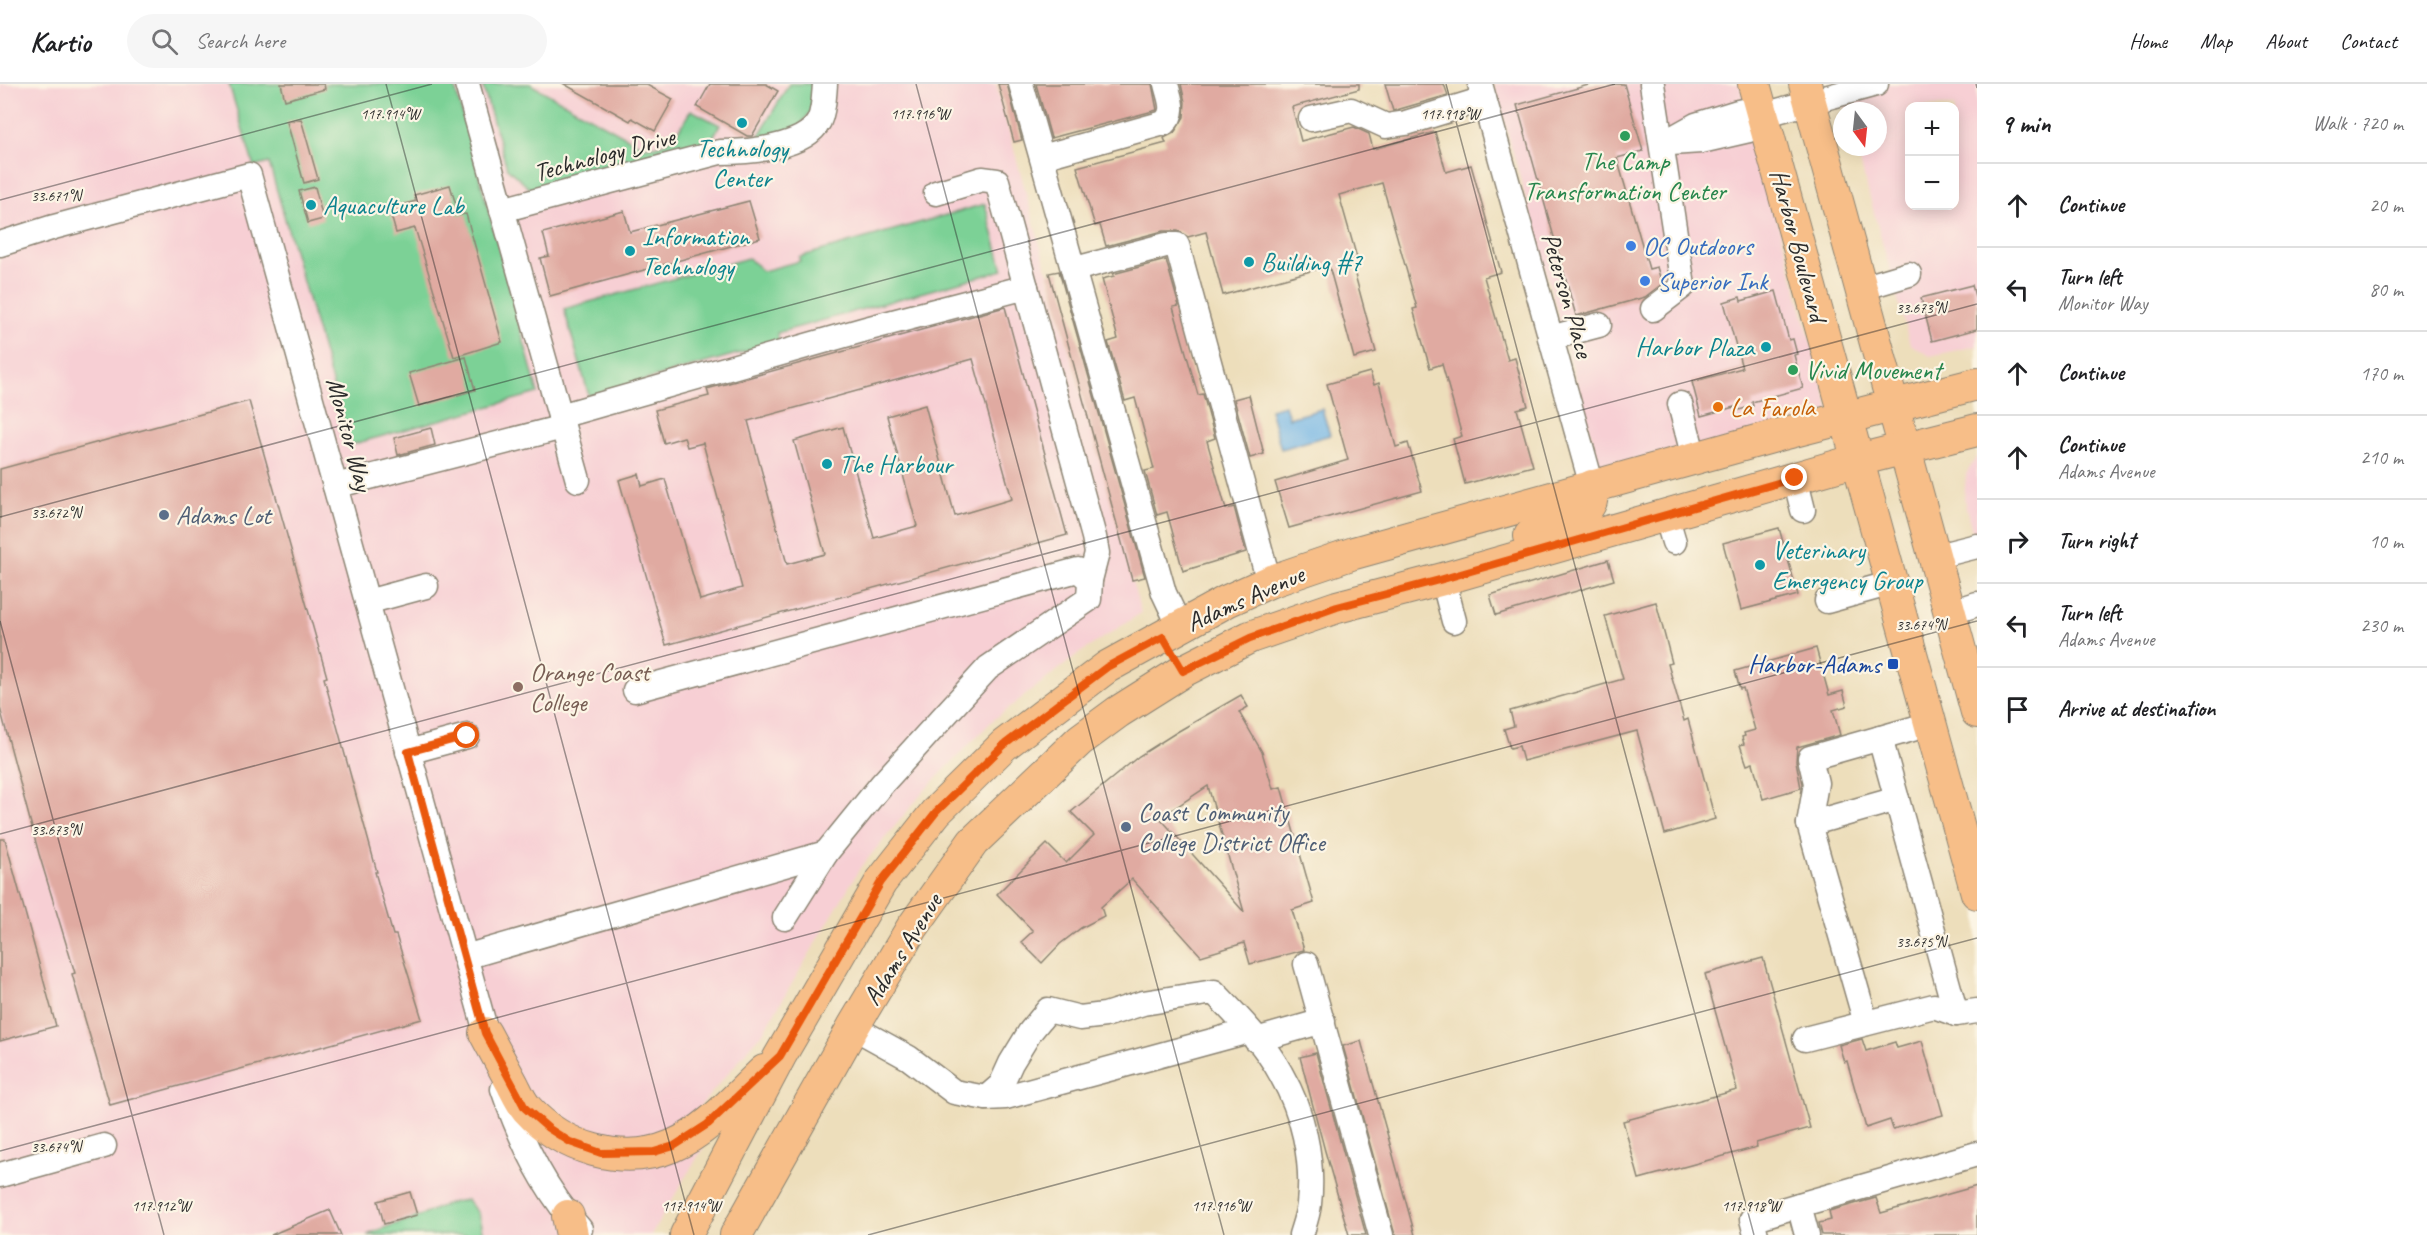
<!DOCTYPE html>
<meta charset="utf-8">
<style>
:root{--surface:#fff;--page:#f6f6f6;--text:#202124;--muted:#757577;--line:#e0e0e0}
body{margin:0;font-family:Caveat,sans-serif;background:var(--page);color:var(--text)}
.controls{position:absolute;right:18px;top:18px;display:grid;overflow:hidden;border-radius:12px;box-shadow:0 3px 15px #0003}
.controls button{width:54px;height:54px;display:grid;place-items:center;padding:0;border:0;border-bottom:2px solid var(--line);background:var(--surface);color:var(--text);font:30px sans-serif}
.compass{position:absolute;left:1833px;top:18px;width:54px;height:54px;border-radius:50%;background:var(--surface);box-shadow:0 3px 15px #0003;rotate:165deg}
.stop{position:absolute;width:18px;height:18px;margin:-14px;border:4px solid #ea580c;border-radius:50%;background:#fff}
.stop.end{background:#ea580c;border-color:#fff;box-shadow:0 2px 6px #0008}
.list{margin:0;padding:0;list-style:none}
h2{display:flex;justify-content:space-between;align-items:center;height:78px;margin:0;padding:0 24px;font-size:26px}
h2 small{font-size:20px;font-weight:400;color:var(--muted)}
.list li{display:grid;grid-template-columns:39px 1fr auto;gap:18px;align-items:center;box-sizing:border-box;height:84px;padding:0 24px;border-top:2px solid var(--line)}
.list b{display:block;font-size:22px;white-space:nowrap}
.list p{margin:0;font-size:20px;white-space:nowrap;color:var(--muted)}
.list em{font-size:20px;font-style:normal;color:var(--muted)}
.icon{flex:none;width:33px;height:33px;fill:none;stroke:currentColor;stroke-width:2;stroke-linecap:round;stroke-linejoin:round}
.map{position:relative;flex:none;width:1977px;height:1151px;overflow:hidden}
header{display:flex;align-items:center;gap:36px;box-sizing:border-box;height:84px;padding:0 30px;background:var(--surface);border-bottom:2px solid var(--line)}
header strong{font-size:28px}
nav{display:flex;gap:33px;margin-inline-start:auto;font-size:21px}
.search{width:420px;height:54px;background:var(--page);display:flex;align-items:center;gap:15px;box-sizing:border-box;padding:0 21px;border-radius:33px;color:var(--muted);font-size:22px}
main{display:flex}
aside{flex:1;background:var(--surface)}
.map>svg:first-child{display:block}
.built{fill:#f7cfd4;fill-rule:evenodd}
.green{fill:#7bd196;stroke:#537e60;stroke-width:1.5}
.water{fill:#6fb4e5;stroke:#4d7088;stroke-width:1.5}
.building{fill:#e0aaa1;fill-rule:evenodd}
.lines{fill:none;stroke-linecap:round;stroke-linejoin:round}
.minor-casing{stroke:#8c8473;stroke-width:27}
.major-casing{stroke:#8c8473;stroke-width:34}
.minor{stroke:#fff;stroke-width:24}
.major{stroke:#f7be88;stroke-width:32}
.route{stroke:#ea580c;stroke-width:8}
.ticks{fill:none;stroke:#2b2b2b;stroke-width:1.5;stroke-opacity:0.45}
.culture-dot{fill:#0f9aa8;stroke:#fcf5e5;stroke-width:2}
.leisure-dot{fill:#2e9e5b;stroke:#fcf5e5;stroke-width:2}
.shop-dot{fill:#3f7fe0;stroke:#fcf5e5;stroke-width:2}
.food-dot{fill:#e8710a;stroke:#fcf5e5;stroke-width:2}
.service-dot{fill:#5c6f8a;stroke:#fcf5e5;stroke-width:2}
.transit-dot{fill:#1a4fb4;stroke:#fcf5e5;stroke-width:2}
.education-dot{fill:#8d6e63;stroke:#fcf5e5;stroke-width:2}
.labels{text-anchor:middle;stroke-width:4.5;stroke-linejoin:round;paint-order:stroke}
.culture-label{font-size:26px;fill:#0d838f;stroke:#fcf5e5;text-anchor:start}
.street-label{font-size:26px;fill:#2b2b2b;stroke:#fcf5e5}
.leisure-label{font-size:26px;fill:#27864d;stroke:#fcf5e5}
.shop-label{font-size:26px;fill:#366cbe;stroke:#fcf5e5;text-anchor:start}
.food-label{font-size:26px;fill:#c56008;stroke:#fcf5e5;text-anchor:start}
.service-label{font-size:26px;fill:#4e5e75;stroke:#fcf5e5;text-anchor:start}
.transit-label{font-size:26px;fill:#164399;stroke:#fcf5e5;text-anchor:end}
.education-label{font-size:26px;fill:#785e54;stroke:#fcf5e5;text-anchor:start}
.ticks-label{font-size:15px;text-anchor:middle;fill:#2b2b2b;stroke:#fcf5e5;stroke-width:4.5;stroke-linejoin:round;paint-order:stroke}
</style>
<header>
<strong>Kartio</strong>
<div class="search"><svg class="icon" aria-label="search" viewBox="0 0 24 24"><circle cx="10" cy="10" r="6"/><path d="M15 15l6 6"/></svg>Search here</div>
<nav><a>Home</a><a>Map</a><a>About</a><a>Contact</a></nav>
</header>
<main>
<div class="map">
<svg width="1977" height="1151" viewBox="0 0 1977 1151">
<rect width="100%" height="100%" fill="#fcf5e5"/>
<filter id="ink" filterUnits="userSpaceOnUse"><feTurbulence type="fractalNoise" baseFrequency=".0167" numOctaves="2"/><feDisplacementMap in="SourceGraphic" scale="12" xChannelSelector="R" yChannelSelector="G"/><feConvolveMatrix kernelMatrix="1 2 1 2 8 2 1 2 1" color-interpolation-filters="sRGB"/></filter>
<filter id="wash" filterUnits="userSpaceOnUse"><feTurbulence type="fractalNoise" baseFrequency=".008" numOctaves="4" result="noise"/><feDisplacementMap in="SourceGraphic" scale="24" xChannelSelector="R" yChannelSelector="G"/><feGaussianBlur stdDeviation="1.35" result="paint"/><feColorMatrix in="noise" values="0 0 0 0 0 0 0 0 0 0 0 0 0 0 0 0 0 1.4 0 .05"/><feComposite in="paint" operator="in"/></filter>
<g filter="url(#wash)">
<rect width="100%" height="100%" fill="#eddebb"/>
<!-- built -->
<g class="built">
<path d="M0 0H996L1141 529 1080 569 992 637 925 706 860 784 764 947 696 1027 703 1064 651 1151H0Z"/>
<path d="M1494 0H1740L1830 327 1602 390Z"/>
<path d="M1838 0H1977V262L1930 272 1910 260 1856 63H1878V27H1846ZM1910 22H1954V122H1910Z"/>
<path d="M1977 372V468L1964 415 1966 390Z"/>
</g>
<!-- green -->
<g class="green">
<path d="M229 0H454L538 309 350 361 269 79 254 83Z"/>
<path d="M482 0H530L644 63C674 62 676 50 691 26L720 41 709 60 530 105 507 84Z"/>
<path d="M789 0H814L811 28 799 42 755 58Z"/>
<path d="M985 120 1003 186 777 249 779 258 589 312 564 225 748 174 763 187 800 177 799 173Z"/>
<path d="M467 1116 478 1129 483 1151H368C385 1141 404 1139 422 1131 438 1124 449 1117 467 1116Z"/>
</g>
<!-- water -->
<path class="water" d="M1285 321 1289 334 1322 325 1330 351 1281 365 1270 325Z"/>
<g id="blocks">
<!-- building -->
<g class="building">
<path d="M281 0H324L325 5 285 16Z"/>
<path d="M564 0H645L673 15 655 47 632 34 630 37Z"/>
<path d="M710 0H766L778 7 752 52H747L697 23Z"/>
<path d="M998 0H1007L1022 56 1014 58Z"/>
<path d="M1036 0H1152L1157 26 1051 54Z"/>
<path d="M1181 0H1359V5L1292 23 1301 57 1354 43 1369 50 1373 65 1435 48 1446 88 1471 81 1501 188 1484 193 1508 276 1515 274 1528 322 1517 325 1533 382 1465 400 1453 355 1462 352 1442 280 1430 284 1413 225 1417 224 1382 99 1339 111 1357 174 1351 176 1376 268 1354 274 1329 182 1223 211 1206 148 1188 153 1178 147H1163L1106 162 1100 141 1095 142 1077 83 1166 59 1164 54 1174 49 1184 33 1185 18Z"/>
<path d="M1385 0H1444L1448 11 1393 27Z"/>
<path d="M1592 0H1624L1643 67 1617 74 1649 185 1657 183 1662 200 1645 213 1576 232 1517 21Z"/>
<path d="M301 35 318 95 304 99 287 38Z"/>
<path d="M450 101 459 131 466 130 502 258 454 273 415 144 396 149 389 124 416 117 414 111Z"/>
<path d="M315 103 323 135 308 139 299 107Z"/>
<path d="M749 117 760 154 550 212 540 174 549 172 543 149 624 127 630 148Z"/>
<path d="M1166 176 1179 222 1173 223 1198 311 1203 310 1215 354 1207 357 1226 425 1234 423 1246 468 1183 487 1167 428 1157 431 1145 387 1154 385 1135 314 1125 317 1108 258 1118 255 1102 195 1114 192 1113 190Z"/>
<path d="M1059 187 1145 493 1132 496 1049 189Z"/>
<path d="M1972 201 1977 220V245L1932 257 1921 214Z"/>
<path d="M1776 207 1789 256 1793 255 1797 270 1794 271 1803 304 1752 318 1753 322 1739 326 1738 322 1701 332 1692 298 1742 284 1724 218 1740 213 1741 217Z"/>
<path d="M1005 223 1067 451 666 561 619 396 639 390 642 402 665 395 700 516 742 504 703 359 687 363 684 353 664 359 655 326 709 312 707 305ZM973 275 1012 415 955 432 925 321 887 332 917 442 874 454 843 343 794 357 825 470 787 480 748 337Z"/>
<path d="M466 273 475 306 419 322 409 289Z"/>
<path d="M1370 288 1374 301 1379 299 1396 363 1408 359 1422 407 1289 444 1275 398 1348 376 1327 300Z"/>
<path d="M1249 311 1264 370 1250 374 1234 315Z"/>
<path d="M249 317 327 593 324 594 377 788H375L393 851H396L422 935 110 1021 82 925 72 890 75 889 39 770 0 624V385Z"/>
<path d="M431 344 435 361 398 371 394 354Z"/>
<path d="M1779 444 1798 511 1741 526 1723 459Z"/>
<path d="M1608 476 1614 496 1496 531 1490 511Z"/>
<path d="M1656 518 1672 579 1668 580 1684 637 1688 635 1715 735 1665 750 1637 647 1523 677 1519 662 1510 664 1504 645 1514 642 1510 627 1623 595 1605 532Z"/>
<path d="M1816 564 1829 611 1843 607 1847 622 1833 626 1840 651 1797 663 1796 677 1801 704 1763 715 1753 679 1747 681 1740 661 1744 660 1742 653 1745 652 1744 649 1755 646 1743 604 1740 605 1735 587Z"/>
<path d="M1241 611 1248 623 1239 628 1262 668 1273 705 1281 703 1314 819 1292 826 1304 866 1250 880 1244 859 1201 872 1132 795 1101 823 1104 832 1081 844 1060 860 1042 879 1021 858 1033 847 997 810 1047 760 1066 779 1094 751 1071 728 1139 672 1177 648ZM1208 702 1244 828 1160 734Z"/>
<path d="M0 755H5L56 942 0 957Z"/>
<path d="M1763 874 1810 1044 1756 1059 1757 1063 1639 1095 1623 1037 1737 1006 1705 890Z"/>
<path d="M1862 955 1866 967 1895 958 1897 964 1922 957 1943 1031 1893 1045 1890 1036 1866 1044 1847 977 1844 978 1839 961Z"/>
<path d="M1361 957 1387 1049 1415 1151H1395L1343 962Z"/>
<path d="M1316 969 1366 1151H1349L1325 1067 1300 973Z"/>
<path d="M1977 1102V1151H1822L1819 1139 1831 1136 1829 1127 1876 1114 1881 1129Z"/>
<path d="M410 1108 417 1131 384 1140 378 1117Z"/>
<path d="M330 1126 341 1151H271Z"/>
</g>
</g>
</g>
<g filter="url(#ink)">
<use href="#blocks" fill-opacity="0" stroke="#8c8473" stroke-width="1.5"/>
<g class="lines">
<!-- minor casing -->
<g class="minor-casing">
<g id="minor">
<path d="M467 0 578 396"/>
<path d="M1021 0 1164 509 1180 543"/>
<path d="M1480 0 1592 402"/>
<path d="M1652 0 1683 202 1653 225"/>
<path d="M1311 35 1351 26 1386 42 1406 39 1484 15"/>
<path d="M1671 59 1701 57 1749 46 1763 31"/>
<path d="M1662 60 1696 41 1738 28 1743 27 1763 31 1876 0"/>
<path d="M1042 73 1164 39C1177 28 1169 14 1166 0"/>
<path d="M936 109 982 95 997 97 1094 453 1097 469 1090 496"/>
<path d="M502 126 720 68C748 68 805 64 819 37 824 26 824 12 825 0"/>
<path d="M0 160 54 143 249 91 491 966"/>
<path d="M1075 185 1166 161H1177L1269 498"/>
<path d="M1862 204 1909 190"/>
<path d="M1550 254 1599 241"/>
<path d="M1680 320 1694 374"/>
<path d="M560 332 866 245 1026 203"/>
<path d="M1795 394 1803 426"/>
<path d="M335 402 563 343"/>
<path d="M1666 431 1674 458"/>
<path d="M1933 473 1977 462"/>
<path d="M1443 495 1454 537"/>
<path d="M1827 517 1892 499"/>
<path d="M367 518 426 502"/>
<path d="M1949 529 1977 520"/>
<path d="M635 606 1078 486 1090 496 1089 515 988 584 882 700 826 769 785 834"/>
<path d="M1880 654 1956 930"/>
<path d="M408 668 467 652"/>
<path d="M1809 740 1897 715"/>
<path d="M465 873 826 769"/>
<path d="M1306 880 1381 1151"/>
<path d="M1866 939 1809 740 1816 699 1810 674 1930 640"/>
<path d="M853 943 909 974 954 1008 986 1014 1001 1001 1011 979 1030 948 1048 926 1080 934 1105 931 1143 919 1214 908C1238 933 1265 960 1281 990 1303 1028 1314 1076 1309 1120 1308 1130 1304 1141 1301 1151"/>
<path d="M1805 955 1934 922 1956 930 1977 927"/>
<path d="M1256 956 1323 937"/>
<path d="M503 1005C520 1055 545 1106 580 1145"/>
<path d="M986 1014 1006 1013 1249 947"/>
<path d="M0 1091 104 1062"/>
<path d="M1756 1151 1752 1135 1799 1121"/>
<path d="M1807 1151 1799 1121 1977 1070"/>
</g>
</g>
<!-- major casing -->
<g class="major-casing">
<g id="major">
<path d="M1754 0 1977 809"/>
<path d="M1805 0 1977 628"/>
<path d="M1530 452C1549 447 1583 438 1591 417 1592 413 1592 407 1592 402"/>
<path d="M485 949C494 966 504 984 513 1001 517 1009 521 1018 527 1025 562 1064 622 1083 672 1062 708 1047 736 1013 764 987"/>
<path d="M568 1132 572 1151"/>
<path d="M686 1151 780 972 881 798 936 728 1004 661 1107 583 1227 517 1269 498 1354 469 1782 350 1977 300"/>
<path d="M736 1151 853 943 912 844 973 758 1080 656 1118 628 1183 587 1250 553 1337 523 1443 495 1858 376 1977 346"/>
</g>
</g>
<!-- minor -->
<use href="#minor" class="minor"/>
<!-- major -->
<use href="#major" class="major"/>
</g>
</g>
<g class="lines" filter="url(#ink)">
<!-- route -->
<path class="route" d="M467 652 408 668 485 949 525 1024 548 1044 570 1058 601 1069 654 1068 674 1062 708 1040 780 972 881 798 936 728 1004 661 1107 583 1163 553 1183 587 1250 554 1337 523 1443 495 1795 394"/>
</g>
<!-- ticks -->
<path class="ticks" d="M386 0 694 1151M916 0 1224 1151M1446 0 1754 1151M1976 0 1977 4M0 116 432 0M0 433 1615 0M0 537 164 1151M0 750 1977 220M0 1067 1977 537M868 1151 1977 854"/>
<!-- markers -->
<g class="culture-dot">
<circle cx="742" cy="39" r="6"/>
<circle cx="311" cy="121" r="6"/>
<circle cx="630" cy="167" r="6"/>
<circle cx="1249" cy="178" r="6"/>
<circle cx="1766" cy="263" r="6"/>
<circle cx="827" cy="380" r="6"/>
<circle cx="1760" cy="481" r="6"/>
</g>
<g class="leisure-dot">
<circle cx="1625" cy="52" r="6"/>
<circle cx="1793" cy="286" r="6"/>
</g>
<g class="shop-dot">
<circle cx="1631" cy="162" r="6"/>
<circle cx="1645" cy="197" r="6"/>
</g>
<circle class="food-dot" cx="1718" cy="323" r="6"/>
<g class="service-dot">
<circle cx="164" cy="431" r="6"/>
<circle cx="1126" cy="743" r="6"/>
</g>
<rect class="transit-dot" x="1887" y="574" width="12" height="12" rx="3"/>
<circle class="education-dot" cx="518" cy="603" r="6"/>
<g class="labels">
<!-- culture labels -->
<g class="culture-label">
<text x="742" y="73" text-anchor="middle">Technology<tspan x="742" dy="30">Center</tspan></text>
<text x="323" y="130">Aquaculture Lab</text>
<text x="642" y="161">Information<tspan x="642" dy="30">Technology</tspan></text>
<text x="1261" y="187">Building #7</text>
<text x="1754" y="272" text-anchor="end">Harbor Plaza</text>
<text x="839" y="389">The Harbour</text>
<text x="1772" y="475">Veterinary<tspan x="1772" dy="30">Emergency Group</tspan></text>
</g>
<!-- street labels -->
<g class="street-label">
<text transform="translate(604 70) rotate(-15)" y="9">Technology Drive</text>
<text transform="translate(1799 161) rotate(75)" y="9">Harbor Boulevard</text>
<text transform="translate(1568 211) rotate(74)" y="9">Peterson Place</text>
<text transform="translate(350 350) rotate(75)" y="9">Monitor Way</text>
<text transform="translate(1245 514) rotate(-24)" y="9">Adams Avenue</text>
<text transform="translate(902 865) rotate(-58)" y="9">Adams Avenue</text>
</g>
<!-- leisure labels -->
<g class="leisure-label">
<text x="1625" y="86">The Camp<tspan x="1625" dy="30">Transformation Center</tspan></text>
<text x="1805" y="295" text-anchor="start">Vivid Movement</text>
</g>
<!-- shop labels -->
<g class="shop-label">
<text x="1643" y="171">OC Outdoors</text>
<text x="1657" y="206">Superior Ink</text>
</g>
<!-- food labels -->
<g class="food-label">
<text x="1730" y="332">La Farola</text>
</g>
<!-- service labels -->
<g class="service-label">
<text x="176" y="440">Adams Lot</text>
<text x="1138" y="737">Coast Community<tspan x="1138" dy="30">College District Office</tspan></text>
</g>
<!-- transit labels -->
<g class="transit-label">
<text x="1881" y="589">Harbor-Adams</text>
</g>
<!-- education labels -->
<g class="education-label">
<text x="530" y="597">Orange Coast<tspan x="530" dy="30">College</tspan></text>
</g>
</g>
<g class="ticks-label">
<text x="390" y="35">117.914°W</text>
<text x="920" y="35">117.916°W</text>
<text x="1450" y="35">117.918°W</text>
<text x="56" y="117">33.671°N</text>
<text x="1921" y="229">33.673°N</text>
<text x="56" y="434">33.672°N</text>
<text x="1921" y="546">33.674°N</text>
<text x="56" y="751">33.673°N</text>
<text x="1921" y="863">33.675°N</text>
<text x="56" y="1068">33.674°N</text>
<text x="161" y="1127">117.912°W</text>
<text x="691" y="1127">117.914°W</text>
<text x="1221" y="1127">117.916°W</text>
<text x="1751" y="1127">117.918°W</text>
</g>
</svg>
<div class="controls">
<button>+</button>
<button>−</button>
</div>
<svg class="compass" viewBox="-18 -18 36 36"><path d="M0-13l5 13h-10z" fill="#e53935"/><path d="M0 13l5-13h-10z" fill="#757577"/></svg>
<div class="stop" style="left:467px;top:652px"></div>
<div class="stop end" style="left:1795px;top:394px"></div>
</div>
<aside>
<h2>9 min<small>Walk · 720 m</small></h2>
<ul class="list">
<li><svg class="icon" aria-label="ahead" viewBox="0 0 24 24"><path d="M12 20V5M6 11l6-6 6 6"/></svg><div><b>Continue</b></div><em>20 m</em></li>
<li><svg class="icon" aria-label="left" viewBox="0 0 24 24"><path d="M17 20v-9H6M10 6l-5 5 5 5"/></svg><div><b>Turn left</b><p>Monitor Way</p></div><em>80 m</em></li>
<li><svg class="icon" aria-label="ahead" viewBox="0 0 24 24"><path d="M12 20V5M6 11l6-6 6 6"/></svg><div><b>Continue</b></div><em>170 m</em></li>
<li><svg class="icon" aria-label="ahead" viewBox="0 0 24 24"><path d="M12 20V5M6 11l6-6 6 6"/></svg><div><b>Continue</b><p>Adams Avenue</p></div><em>210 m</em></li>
<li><svg class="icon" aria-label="right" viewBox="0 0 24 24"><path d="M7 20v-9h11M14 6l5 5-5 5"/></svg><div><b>Turn right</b></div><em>10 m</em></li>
<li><svg class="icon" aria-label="left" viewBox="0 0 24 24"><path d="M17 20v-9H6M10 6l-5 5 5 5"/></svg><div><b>Turn left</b><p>Adams Avenue</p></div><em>230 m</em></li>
<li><svg class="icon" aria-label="arrive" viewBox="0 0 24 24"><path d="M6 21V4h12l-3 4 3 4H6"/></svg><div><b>Arrive at destination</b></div></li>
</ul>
</aside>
</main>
